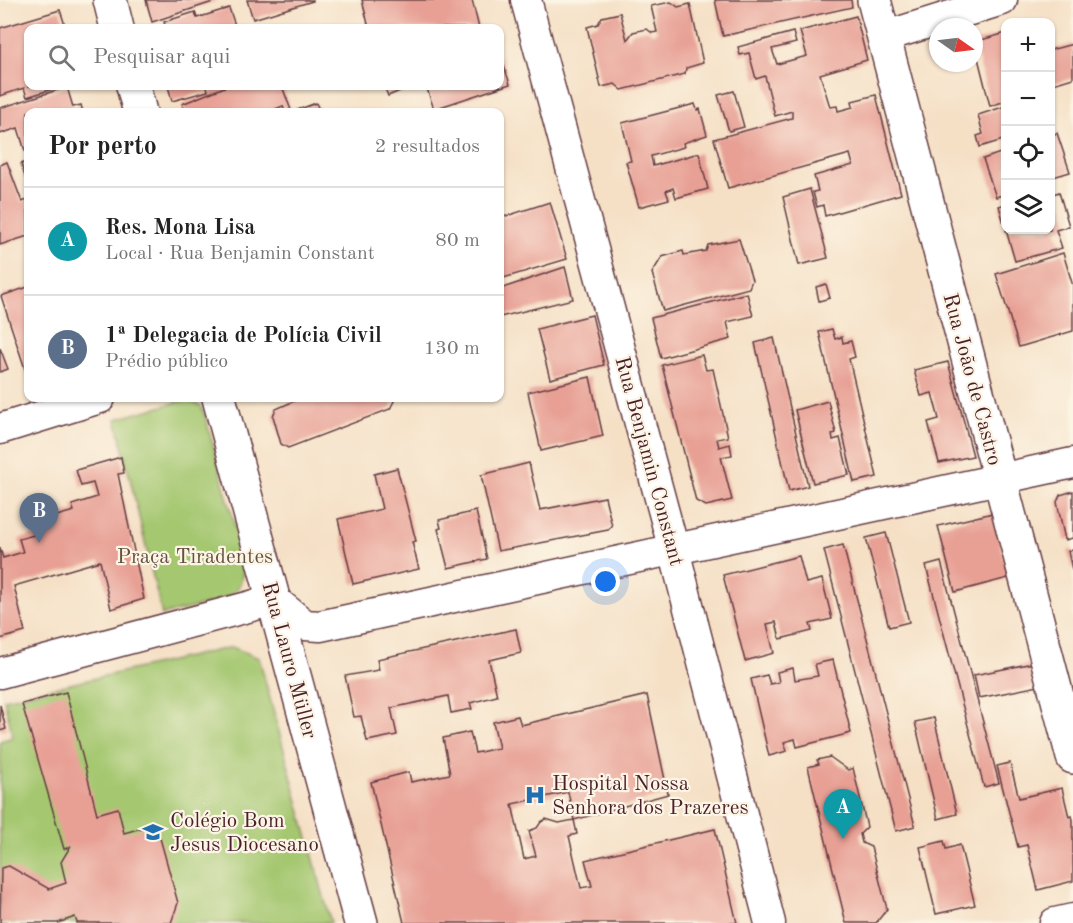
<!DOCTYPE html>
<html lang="pt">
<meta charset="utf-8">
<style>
:root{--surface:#fff;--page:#f2f2f2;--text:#222;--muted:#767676;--line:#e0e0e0;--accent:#d93025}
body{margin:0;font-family:"Old Standard TT",serif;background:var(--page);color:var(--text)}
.controls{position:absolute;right:18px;top:18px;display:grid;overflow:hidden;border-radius:12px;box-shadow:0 2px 4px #0004}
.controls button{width:54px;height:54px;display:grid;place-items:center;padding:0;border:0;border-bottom:2px solid var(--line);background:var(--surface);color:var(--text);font:30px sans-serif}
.compass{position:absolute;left:929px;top:18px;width:54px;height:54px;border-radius:50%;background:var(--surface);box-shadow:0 2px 4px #0004;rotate:104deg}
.you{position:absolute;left:606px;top:582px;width:21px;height:21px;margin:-15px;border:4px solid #fff;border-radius:50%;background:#1a73e8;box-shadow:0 0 0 9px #1a73e833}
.badge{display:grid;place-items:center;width:39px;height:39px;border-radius:50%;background:var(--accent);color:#fff;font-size:20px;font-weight:700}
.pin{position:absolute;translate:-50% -50px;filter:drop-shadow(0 2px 3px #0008)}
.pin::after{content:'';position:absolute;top:32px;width:21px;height:18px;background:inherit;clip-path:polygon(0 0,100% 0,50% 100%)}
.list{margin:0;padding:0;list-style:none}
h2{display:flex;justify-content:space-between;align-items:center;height:78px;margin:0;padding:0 24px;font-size:26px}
h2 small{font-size:20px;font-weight:400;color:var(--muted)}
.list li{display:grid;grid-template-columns:39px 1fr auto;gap:18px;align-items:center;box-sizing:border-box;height:108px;padding:0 24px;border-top:2px solid var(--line)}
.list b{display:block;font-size:22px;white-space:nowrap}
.list p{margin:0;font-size:20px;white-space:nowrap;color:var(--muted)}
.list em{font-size:20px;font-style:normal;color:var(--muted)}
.icon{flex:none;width:33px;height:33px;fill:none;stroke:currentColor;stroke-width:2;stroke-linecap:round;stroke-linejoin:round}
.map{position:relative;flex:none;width:1073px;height:923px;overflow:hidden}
.search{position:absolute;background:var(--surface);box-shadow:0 2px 4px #0004;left:24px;top:24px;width:480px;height:66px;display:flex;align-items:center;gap:15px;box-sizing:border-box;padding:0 21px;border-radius:12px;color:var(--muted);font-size:22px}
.panel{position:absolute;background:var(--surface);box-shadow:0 2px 4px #0004;left:24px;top:108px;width:480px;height:294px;border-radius:12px}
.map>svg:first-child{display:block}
.green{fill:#a4c770;stroke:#77734e;stroke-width:1.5}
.building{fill:#e8a095;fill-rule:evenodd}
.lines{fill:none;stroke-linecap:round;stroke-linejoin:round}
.minor-casing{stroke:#643c42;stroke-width:33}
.major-casing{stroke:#643c42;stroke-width:36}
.minor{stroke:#fff;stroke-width:30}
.major{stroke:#fff;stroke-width:33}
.labels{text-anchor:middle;stroke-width:4.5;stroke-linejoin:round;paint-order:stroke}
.street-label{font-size:21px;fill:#4a1f2b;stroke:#fcf5e5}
.park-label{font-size:21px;fill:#655140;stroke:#fcf5e5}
.poi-label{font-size:21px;fill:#4a1f2b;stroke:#fcf5e5;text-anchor:start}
</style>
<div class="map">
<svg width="1073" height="923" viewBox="0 0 1073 923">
<rect width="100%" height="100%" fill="#fcf5e5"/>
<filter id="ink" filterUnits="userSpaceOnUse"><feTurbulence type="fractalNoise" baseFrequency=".0167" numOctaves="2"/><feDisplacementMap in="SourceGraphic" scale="12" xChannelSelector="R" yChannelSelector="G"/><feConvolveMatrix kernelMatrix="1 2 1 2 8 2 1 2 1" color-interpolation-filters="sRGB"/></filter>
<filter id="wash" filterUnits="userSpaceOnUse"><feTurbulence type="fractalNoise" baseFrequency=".008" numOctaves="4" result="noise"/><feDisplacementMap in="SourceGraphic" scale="24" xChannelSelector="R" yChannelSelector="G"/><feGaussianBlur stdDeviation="1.35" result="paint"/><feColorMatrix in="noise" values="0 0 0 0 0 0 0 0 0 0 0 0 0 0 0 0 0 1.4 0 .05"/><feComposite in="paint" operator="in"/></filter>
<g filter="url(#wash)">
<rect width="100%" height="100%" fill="#f5e0c6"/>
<!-- green -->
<g class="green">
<path d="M188 399 201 406 206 419 244 559C243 569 243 584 235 591 223 604 179 610 162 615L116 419Z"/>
<path d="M232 647 259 658 331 923H0V741L13 737 4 699Z"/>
</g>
<g id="blocks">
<!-- building -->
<g class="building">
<path d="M146 0H219L152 22Z"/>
<path d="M247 0H313V1L253 19Z"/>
<path d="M362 0H472L479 28H369Z"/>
<path d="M715 0H851L852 7 723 36Z"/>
<path d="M671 2 678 7 690 4 703 63 686 68 685 74 622 90 615 84 601 87 587 27 598 24 602 17 620 13 627 40 633 32 647 29 652 33 657 32 651 6Z"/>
<path d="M229 8 236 28H166L164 22 195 12 197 18Z"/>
<path d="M60 10 66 28H28V86H62L27 97 24 88 0 96V28Z"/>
<path d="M856 16 867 60 820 74 830 107 837 106 838 111 853 107 852 101 876 95 901 194 825 216 823 205 817 207 813 192 818 191 814 176 853 165 850 154 728 188 714 139 792 118V111L775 116 765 76 756 79 749 53 740 55 738 47 793 32 796 43 772 49 777 64 807 56 800 31Z"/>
<path d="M1006 33V101L990 106 974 42Z"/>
<path d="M1073 44V78L1050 85V50Z"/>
<path d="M500 54 510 84 434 109 426 86H500Z"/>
<path d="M168 86H207L208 91 172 101Z"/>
<path d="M227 86H282L291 110 285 112 283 106 268 112H185L182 104Z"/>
<path d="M384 86H412L388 96Z"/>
<path d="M67 87 73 107 81 105 83 112H28V150L25 151 18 128 0 134V108Z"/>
<path d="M734 91 744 127 729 131 718 95Z"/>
<path d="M316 103 320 112H292Z"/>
<path d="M695 104 697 110 700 109 707 135 683 143 684 147 651 156 653 166 699 153 708 189 676 198 673 188 666 191 669 199 639 207 626 162 631 161 622 123Z"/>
<path d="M1006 106V139L980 147 977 136 983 134 978 115Z"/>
<path d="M1057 133 1070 172 1050 178V136Z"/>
<path d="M1006 151V194L996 197 983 159Z"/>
<path d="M28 161V186L21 164Z"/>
<path d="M7 162 22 202 27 200 28 207V236L0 245V165Z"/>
<path d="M810 189 828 258 799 265 783 197Z"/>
<path d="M1059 192 1069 226 1056 230 1062 248 1015 261 1006 230H1050V195Z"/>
<path d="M550 202 567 259 500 279V218Z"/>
<path d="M1006 204V227H1005L999 206Z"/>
<path d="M739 239 752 280 749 288 663 311 652 273 662 257 683 251 684 255 706 251 708 245Z"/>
<path d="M1063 253 1073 286V331L1019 347 996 274Z"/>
<path d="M565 267 573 299 500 317V289Z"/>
<path d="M826 284 830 298 819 301 816 287Z"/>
<path d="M28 287V378L1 296Z"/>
<path d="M747 293 753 316 727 322 731 339 661 358 651 318Z"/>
<path d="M592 315 604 365 550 379 537 329Z"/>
<path d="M832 329 835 339 842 337 843 343 851 341 855 357 849 359 877 477 854 482 819 332Z"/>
<path d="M774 338 808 486 789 491 755 343Z"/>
<path d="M0 348 8 369 0 372Z"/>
<path d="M702 355 706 370 713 369 728 437 717 439 719 447 730 444 732 455 721 457 732 500 706 506 696 501 662 365Z"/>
<path d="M948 362 973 456 939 463 928 422 939 419 932 393 921 396 914 370Z"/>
<path d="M590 377 603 436 541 451 528 392Z"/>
<path d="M301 398H395V399L390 409 288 448 281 444 273 416 276 409Z"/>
<path d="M828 401 836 433 832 434 833 440 840 438 849 475 813 483 795 410Z"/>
<path d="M121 457 124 473 118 474 144 599 111 609 100 561 14 586 25 632 0 639V548L3 558 23 552 19 539 34 535 32 528 54 522 53 517 74 511 72 505 97 497 93 483 81 486 76 470Z"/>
<path d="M529 463 540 510 605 497 612 526 608 530 498 551 481 475Z"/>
<path d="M397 468 416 541 412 542 419 569 353 584 338 519 382 509 374 474Z"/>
<path d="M1073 491V538L1065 540 1057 502 1060 495Z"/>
<path d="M476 511 487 559 448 568 438 529 441 528 439 520Z"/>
<path d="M993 513 1008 578 955 592 938 526Z"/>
<path d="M886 533 909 622 889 627 866 538Z"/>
<path d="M843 545 915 826 896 831 824 550Z"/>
<path d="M1073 550V570H1072L1068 551Z"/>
<path d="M799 556 806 583 822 579 832 619 810 624 812 631 780 639 776 622 767 624 774 653 745 661 723 575Z"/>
<path d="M941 562 999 783 984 787 926 566Z"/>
<path d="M516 629 521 653 489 660 497 696 470 703 472 709 451 713 448 696 391 708 397 735 367 741 361 716 354 717 345 676 379 670 377 659Z"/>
<path d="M833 660 851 733 797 747 795 739 784 742 787 751 769 756 751 679 767 675 770 684 779 682 777 672 793 668 795 680 818 676 815 664Z"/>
<path d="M1033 663 1039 686 979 698 974 675Z"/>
<path d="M66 692 97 814 118 808 124 833 145 827 160 838 178 903 171 923H77L75 917 58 923H0L1 868 9 866 49 889 66 883 61 862 70 847 64 849 22 704Z"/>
<path d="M647 695 668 794 574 820 577 834 569 836 581 888 592 886 585 860 715 829 737 923H404L371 782 409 772 411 782 450 774 443 738 470 732 475 753 499 748 493 722 518 716 521 725ZM568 792 574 820 559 823 546 819 541 822 537 828 529 831 536 856 524 859 512 804Z"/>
<path d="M0 705 6 729 0 731Z"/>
<path d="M934 718 957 814 938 819 915 722Z"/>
<path d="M830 757 848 770 853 768 867 827 860 834 862 843 871 847 887 909 876 923H846L808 767 819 764 817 760Z"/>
<path d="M1010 763 1019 798 1062 788 1069 817 1072 816 1073 820V881L1038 890 1027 845 1018 847 997 766Z"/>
<path d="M944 841 946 849 960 845 975 905 936 914 920 847Z"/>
</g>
</g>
</g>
<g filter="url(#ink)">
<use href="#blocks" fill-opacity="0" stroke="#643c42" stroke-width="1.5"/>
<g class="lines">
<!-- minor casing -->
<g class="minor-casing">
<g id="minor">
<path d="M526 0 674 550 770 923"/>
<path d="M883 37 1002 0"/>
<path d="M0 429 100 398"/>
<path d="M0 673 274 600 305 625 320 626 1073 463"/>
<path d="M1055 923 1073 919"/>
</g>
</g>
<!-- major casing -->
<g class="major-casing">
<g id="major">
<path d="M110 0 117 28"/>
<path d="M874 0 1073 757"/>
<path d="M133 86 140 112"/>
<path d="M219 398 361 923"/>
</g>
</g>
<!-- minor -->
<use href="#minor" class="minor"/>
<!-- major -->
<use href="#major" class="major"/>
</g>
</g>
<!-- icons -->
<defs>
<g id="hospital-bare" transform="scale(1.62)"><path d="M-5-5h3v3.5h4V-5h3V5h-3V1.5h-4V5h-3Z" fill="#1f6fb2" stroke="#fcf5e5" stroke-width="2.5" paint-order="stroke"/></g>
<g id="school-bare" transform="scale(1.62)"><path d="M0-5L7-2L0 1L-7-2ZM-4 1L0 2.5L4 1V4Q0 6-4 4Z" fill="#1f6fb2" stroke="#fcf5e5" stroke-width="2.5" paint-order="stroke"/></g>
</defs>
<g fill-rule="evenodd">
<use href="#hospital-bare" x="535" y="795"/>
<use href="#school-bare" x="153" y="832"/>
</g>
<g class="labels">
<!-- street labels -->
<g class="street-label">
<text transform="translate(973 379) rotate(75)" y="7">Rua João de Castro</text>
<text transform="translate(650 461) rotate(75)" y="7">Rua Benjamin Constant</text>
<text transform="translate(290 660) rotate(75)" y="7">Rua Lauro Müller</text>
</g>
<!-- park labels -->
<g class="park-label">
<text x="195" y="563">Praça Tiradentes</text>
</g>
<!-- poi labels -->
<g class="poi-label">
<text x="552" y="790">Hospital Nossa<tspan x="552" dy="24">Senhora dos Prazeres</tspan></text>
<text x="170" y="827">Colégio Bom<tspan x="170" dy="24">Jesus Diocesano</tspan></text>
</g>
</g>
</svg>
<div class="controls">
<button>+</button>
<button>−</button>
<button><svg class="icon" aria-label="locate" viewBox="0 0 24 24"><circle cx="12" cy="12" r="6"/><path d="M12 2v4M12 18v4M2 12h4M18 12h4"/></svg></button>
<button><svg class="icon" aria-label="layers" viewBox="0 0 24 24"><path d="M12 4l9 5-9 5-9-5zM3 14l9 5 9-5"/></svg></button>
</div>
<svg class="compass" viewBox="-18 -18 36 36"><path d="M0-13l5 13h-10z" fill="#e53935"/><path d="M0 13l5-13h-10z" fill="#767676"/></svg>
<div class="you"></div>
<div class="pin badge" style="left:843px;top:839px;background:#0f9aa8">A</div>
<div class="pin badge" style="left:39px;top:543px;background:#5c6f8a">B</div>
<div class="search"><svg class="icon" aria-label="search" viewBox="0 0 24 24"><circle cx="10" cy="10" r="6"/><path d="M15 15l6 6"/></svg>Pesquisar aqui</div>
<section class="panel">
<h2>Por perto<small>2 resultados</small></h2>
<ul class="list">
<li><span class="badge" style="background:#0f9aa8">A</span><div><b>Res. Mona Lisa</b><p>Local · Rua Benjamin Constant</p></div><em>80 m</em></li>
<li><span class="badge" style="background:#5c6f8a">B</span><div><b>1ª Delegacia de Polícia Civil</b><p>Prédio público</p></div><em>130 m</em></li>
</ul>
</section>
</div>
